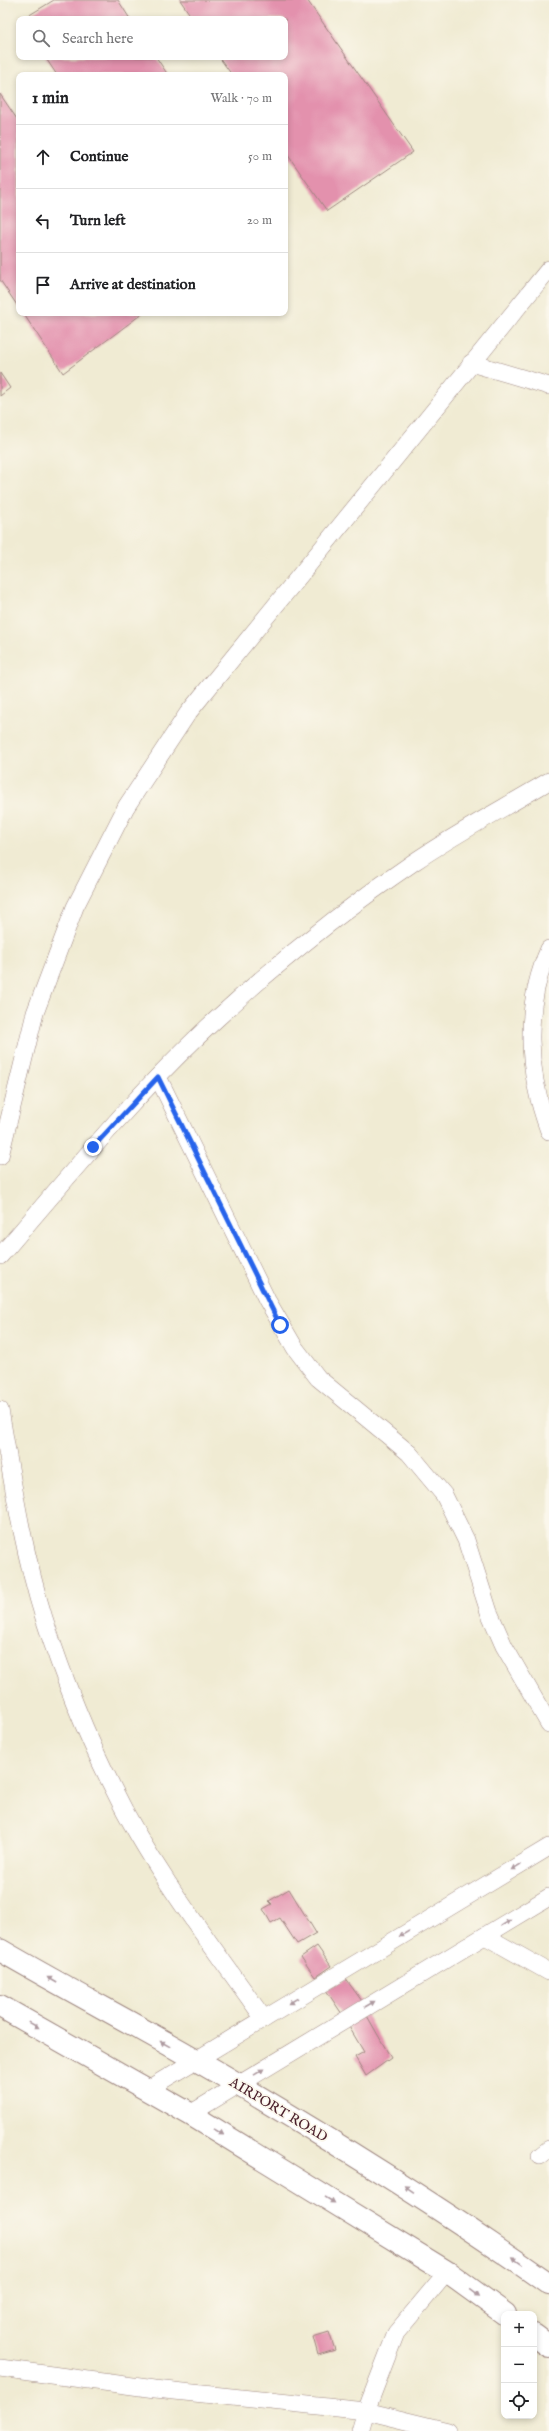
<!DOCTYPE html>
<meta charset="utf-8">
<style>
:root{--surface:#fff;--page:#f6f6f6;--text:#202124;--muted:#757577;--line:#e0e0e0}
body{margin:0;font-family:"IM FELL English",serif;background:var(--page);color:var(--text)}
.controls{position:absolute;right:12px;bottom:12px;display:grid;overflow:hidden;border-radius:8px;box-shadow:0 2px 6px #0003}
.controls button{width:36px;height:36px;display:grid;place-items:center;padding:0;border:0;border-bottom:1px solid var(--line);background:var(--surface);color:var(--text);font:20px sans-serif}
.stop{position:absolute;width:12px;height:12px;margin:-9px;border:3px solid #2563eb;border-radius:50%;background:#fff}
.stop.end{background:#2563eb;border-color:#fff;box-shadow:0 1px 4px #0008}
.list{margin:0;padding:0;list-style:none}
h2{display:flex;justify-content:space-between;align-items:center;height:52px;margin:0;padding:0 16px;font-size:17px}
h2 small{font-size:13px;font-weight:400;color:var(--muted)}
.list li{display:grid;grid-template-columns:26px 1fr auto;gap:12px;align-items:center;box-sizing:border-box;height:64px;padding:0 16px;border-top:1px solid var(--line)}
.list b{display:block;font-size:15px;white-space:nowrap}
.list em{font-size:13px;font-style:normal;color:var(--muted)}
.icon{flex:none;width:22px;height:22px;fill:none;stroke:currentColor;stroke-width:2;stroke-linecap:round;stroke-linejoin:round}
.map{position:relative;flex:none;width:549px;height:2431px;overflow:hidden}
.search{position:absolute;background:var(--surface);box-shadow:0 2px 6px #0003;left:16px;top:16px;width:272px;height:44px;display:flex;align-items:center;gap:10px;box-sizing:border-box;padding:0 14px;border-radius:8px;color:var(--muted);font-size:15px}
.panel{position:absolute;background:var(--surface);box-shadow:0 2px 6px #0003;left:16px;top:72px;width:272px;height:244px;border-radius:8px}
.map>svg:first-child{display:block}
.building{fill:#e391ad}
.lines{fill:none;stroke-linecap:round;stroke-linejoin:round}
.lane-casing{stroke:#9d857f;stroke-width:18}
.primary-casing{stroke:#9d857f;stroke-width:24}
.lane{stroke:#fff;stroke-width:17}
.primary{stroke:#fff;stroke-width:22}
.oneway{fill:#ae9aa0}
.route{stroke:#2563eb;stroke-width:5}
.labels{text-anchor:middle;stroke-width:3.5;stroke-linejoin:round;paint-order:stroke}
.street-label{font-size:14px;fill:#4a1f2b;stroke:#fbf7ec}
</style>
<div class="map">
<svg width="549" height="2431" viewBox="0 0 549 2431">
<rect width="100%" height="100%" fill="#fbf7ec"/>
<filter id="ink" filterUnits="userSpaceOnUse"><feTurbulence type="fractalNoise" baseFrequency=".025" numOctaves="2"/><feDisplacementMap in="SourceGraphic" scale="8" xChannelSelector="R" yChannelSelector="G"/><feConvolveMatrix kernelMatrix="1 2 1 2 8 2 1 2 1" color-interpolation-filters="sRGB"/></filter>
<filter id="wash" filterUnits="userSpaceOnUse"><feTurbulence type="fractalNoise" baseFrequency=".012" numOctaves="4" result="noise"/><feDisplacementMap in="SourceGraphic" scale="16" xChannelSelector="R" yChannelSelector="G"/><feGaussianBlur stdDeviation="0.9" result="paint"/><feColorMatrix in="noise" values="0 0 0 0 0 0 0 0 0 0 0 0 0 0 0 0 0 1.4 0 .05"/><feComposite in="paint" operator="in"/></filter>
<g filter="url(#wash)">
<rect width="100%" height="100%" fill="#f0ebd3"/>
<g id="blocks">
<!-- building -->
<g class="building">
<path d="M54 0H118L130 19H23Z"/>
<path d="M180 0H307L413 152 327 211 285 151V75H232L219 57H285V19H193Z"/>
<path d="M45 57H156L168 75H57Z"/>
<path d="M0 94 19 122V308L0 280Z"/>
<path d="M23 313H143L63 373Z"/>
<path d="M0 373 10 388 0 396Z"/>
<path d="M289 1889 316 1933 297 1944 280 1918 271 1923 263 1909 272 1904 269 1901Z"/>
<path d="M317 1946 331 1966 315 1977 301 1957Z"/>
<path d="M345 1978 362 2001 342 2014 326 1990Z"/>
<path d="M366 2014 391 2058 366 2076 355 2057 364 2052 348 2025Z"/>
<path d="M329 2332 335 2350 318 2355 313 2337Z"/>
</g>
</g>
</g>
<g filter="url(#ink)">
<use href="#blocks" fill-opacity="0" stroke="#9d857f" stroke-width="1"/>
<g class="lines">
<!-- lane casing -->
<g class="lane-casing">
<g id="lane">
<path d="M471 363 549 386"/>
<path d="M549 949C523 1008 527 1072 549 1131"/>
<path d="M158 1077 267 1300 295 1348 318 1378 409 1453 444 1495 466 1540 489 1612 504 1646 549 1724"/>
<path d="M0 1156 35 1013 75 907 126 807 188 713 549 269"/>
<path d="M0 1256C71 1174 140 1088 221 1015 281 960 346 908 414 862 457 833 504 808 549 781"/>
<path d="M0 1410C12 1479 23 1551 44 1618 63 1677 86 1735 114 1790 154 1872 212 1945 264 2019"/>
<path d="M485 1936 549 1972"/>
<path d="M148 2089 549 1847"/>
<path d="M190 2114 549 1897"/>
<path d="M540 2156 549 2149"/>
<path d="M0 2368 155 2389 366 2411 448 2431"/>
<path d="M360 2431 366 2411 396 2333 447 2272"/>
</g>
</g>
<!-- primary casing -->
<g class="primary-casing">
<g id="primary">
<path d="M0 1950C79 1996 161 2038 239 2085 345 2148 449 2213 549 2284"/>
<path d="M0 2006 190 2114 447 2272 505 2314"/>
<path d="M534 2335 549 2346"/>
</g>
</g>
<!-- lane -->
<use href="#lane" class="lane"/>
<!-- primary -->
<use href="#primary" class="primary"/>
</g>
<!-- one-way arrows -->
<defs><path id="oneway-solid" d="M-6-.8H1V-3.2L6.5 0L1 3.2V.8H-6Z"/></defs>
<g class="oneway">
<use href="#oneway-solid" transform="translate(516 1867) rotate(149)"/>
<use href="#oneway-solid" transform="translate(506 1923) rotate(-31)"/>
<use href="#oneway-solid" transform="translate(404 1934) rotate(149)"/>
<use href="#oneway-solid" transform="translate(52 1980) rotate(-150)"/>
<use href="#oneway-solid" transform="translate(293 2001) rotate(149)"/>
<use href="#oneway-solid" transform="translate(370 2004) rotate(-30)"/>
<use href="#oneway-solid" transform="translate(34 2025) rotate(29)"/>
<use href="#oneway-solid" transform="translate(165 2044) rotate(-151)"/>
<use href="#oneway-solid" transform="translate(259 2072) rotate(-32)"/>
<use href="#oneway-solid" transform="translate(219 2132) rotate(32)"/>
<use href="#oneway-solid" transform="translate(409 2189) rotate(-146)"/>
<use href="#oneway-solid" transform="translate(330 2200) rotate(32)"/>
<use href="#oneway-solid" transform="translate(517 2261) rotate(-145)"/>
<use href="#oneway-solid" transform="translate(475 2293) rotate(36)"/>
</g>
</g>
<g class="lines" filter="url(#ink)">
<!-- route -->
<path class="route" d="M93 1147 158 1077 280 1325"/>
</g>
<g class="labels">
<!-- street labels -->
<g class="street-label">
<text transform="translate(279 2109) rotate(31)" y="5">AIRPORT ROAD</text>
</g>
</g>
</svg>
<div class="controls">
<button>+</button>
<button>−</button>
<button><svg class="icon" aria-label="locate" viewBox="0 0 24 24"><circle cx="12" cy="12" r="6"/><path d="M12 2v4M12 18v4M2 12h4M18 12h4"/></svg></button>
</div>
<div class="stop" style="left:280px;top:1325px"></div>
<div class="stop end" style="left:93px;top:1147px"></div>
<div class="search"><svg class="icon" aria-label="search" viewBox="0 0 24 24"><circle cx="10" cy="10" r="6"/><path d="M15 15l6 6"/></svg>Search here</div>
<section class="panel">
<h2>1 min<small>Walk · 70 m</small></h2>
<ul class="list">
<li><svg class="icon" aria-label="ahead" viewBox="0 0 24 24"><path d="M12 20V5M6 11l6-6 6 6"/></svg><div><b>Continue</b></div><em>50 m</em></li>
<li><svg class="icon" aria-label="left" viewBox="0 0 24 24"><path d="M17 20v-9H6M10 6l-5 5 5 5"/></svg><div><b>Turn left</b></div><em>20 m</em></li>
<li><svg class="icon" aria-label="arrive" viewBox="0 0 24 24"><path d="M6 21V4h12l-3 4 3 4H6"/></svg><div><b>Arrive at destination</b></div></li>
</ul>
</section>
</div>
